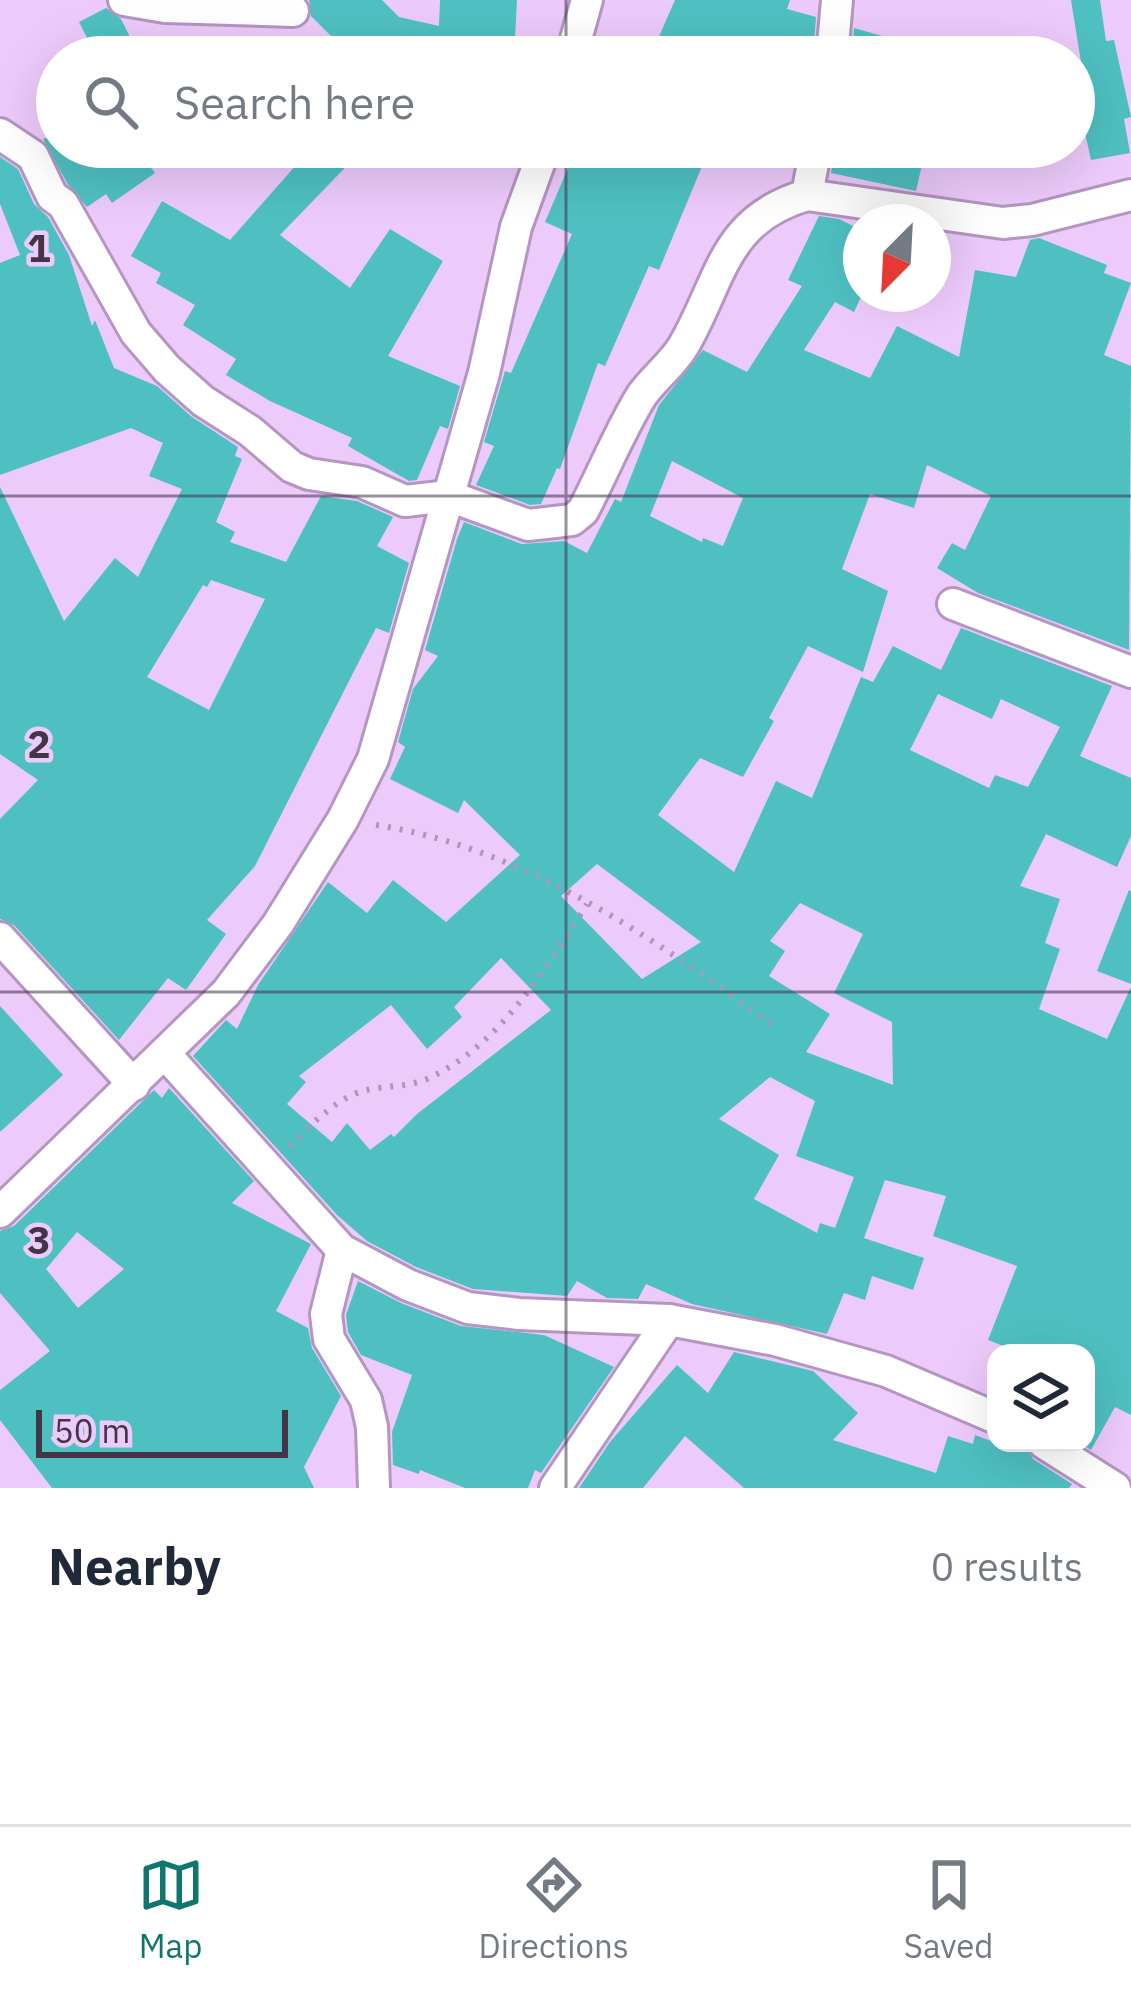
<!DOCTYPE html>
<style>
:root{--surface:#fff;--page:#f2f2f3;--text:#1f2937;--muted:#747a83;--line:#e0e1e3;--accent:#0f766e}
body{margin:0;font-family:"IBM Plex Sans",sans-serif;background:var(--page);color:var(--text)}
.controls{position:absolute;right:36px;bottom:36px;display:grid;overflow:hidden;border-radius:24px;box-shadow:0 12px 48px #0002}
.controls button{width:108px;height:108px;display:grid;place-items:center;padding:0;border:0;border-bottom:3px solid var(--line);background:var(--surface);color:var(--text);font:60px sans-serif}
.compass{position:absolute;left:843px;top:204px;width:108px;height:108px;border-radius:50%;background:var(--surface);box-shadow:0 12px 48px #0002;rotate:204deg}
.scale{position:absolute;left:36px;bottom:30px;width:252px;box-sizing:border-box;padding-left:12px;border:6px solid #423548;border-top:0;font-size:33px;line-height:42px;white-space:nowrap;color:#423548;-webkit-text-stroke:9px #eccafa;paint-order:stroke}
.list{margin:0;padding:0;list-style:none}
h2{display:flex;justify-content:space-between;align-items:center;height:156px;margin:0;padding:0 48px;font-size:51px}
h2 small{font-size:39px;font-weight:400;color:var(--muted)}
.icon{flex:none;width:66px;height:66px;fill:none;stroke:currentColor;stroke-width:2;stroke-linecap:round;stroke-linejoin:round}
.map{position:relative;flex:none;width:1131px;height:1488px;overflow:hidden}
.search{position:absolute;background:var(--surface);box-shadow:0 12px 48px #0002;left:36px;right:36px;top:36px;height:132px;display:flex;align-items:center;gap:30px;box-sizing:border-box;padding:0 42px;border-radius:66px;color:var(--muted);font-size:45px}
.sheet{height:336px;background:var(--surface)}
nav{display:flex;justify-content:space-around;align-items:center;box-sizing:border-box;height:168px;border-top:3px solid var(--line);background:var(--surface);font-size:33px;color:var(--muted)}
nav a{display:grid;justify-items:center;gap:6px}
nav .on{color:var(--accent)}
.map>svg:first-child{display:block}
.building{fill:#4fc0c1;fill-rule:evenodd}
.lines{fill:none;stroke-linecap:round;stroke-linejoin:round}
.minor-casing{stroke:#b595c2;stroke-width:36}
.path{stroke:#b095bb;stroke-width:6;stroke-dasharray:3 9;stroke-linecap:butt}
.minor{stroke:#fff;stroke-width:30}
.grid{fill:none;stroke:#423548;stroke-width:3;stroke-opacity:0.55}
.grid-label{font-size:39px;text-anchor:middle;font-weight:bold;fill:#423548;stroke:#eccafa;stroke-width:9;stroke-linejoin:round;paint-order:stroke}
</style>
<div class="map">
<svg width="1131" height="1488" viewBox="0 0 1131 1488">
<rect width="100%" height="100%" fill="#eccafa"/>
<!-- building -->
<g class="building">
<path d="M309 0H382L399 17 439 26 440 0H517L514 57H352L311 16Z"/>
<path d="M675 0H790L787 9 816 17 813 57H650Z"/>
<path d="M1071 0H1100L1106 41 1114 40 1131 117 1124 119 1130 153 1091 160 1074 83V61L1081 62Z"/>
<path d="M106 8 121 19 140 57H97L79 22Z"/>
<path d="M854 28 928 49 927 57H852Z"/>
<path d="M57 134V147H136L155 173 112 203 106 194 87 207 67 183 43 139Z"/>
<path d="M312 147H365L280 235 350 288 390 229 443 261 388 356 460 386 448 429 440 426 417 480 409 481 348 446 352 438 270 401 226 375 236 359 183 325 195 305 156 283 161 273 131 256 162 201 230 240Z"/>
<path d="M577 147H710L659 270 649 266 605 366 598 363 560 469 557 468 541 504 530 505 476 485 494 446 484 442 505 371 511 373 572 234 545 222Z"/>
<path d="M835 147H926L916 191 831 173Z"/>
<path d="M0 157 18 169 34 204 48 217 69 255 92 326 95 320 114 368 157 386 192 417 238 447 235 456 242 459 216 522 235 532 230 542 286 562 321 496 357 501 393 517 377 546 409 563 389 633 376 628 255 866 207 920 226 934 186 990 168 978 119 1040 14 925 0 919V819L38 780 0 754V487L64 621 115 558 138 577 182 489 149 476 163 443 131 428 0 475V263L20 255 0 204ZM211 580 265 599 209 710 147 677 203 585 207 587Z"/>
<path d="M819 216 839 219 861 230V297L854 312 835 302 804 350 870 378 897 326 959 357 975 270 1016 277 1030 240 1039 238 1107 265 1104 273 1131 283 1104 355 1131 366 1129 650 978 593 937 568 952 543 965 550 991 496 927 465 914 508 870 494 842 569 888 591 863 672 808 646 769 718 774 721 743 777 700 758 658 815 734 872 776 781 812 798 861 677 873 682 893 646 941 670 961 628 1112 686 1080 756 1131 778V836L1117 867 1046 834 1020 886 1060 899 1045 943 1060 949 1039 1009 1107 1039 1131 987V1415L1115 1407 1091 1450 1080 1443H1086V1353H1021L988 1340 1017 1266 933 1236 946 1196 885 1180 864 1238 924 1258 913 1290 872 1276 865 1300 844 1293 827 1334 692 1304 646 1284 638 1299 607 1298 577 1281 567 1296 473 1289 416 1267 367 1241 337 1215 193 1056 226 1020 237 1029 258 985 328 882 367 913 393 880 446 922 520 855 464 800 458 813 390 779 405 747 398 742 413 689 438 656 425 650 457 539 464 522 522 544 564 541 587 553 615 499 621 502 659 405 703 350 747 372 802 286 788 280ZM672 461 743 498 723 546 703 538 702 542 650 516ZM938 694 992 719 1001 699 1060 727 1028 787 995 775 989 788 910 750ZM597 864 701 942 642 979 561 896ZM800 903 863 934 834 993 892 1022 893 1085 806 1052 830 1014 769 976 785 951 770 941ZM501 958 551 1010 417 1114 394 1137 391 1134 370 1150 347 1123 332 1142 287 1104 306 1082 299 1076 391 1005 427 1049 462 1017 454 1007ZM770 1077 815 1101 796 1156 854 1177 835 1228 820 1223 817 1233 754 1199 779 1155 719 1119Z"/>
<path d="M1129 890 1131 891V984L1097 971Z"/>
<path d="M0 1006 63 1075 0 1132Z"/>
<path d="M169 1088 254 1181 232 1203 311 1244 276 1311 308 1328 312 1348 341 1396 304 1467 314 1488H52L0 1420V1390L50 1351 0 1293V1231L14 1226 154 1090 162 1098ZM77 1232 124 1269 78 1308 46 1269Z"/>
<path d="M358 1281 401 1303 461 1326 544 1335 614 1367 541 1473 535 1470 528 1488H465L420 1470 419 1474 393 1465 392 1432 412 1375 361 1355 348 1332 346 1315Z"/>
<path d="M734 1352 813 1371 858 1413 833 1440 936 1473 948 1436 973 1444 975 1435 996 1443H1025L1033 1459 1072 1484 1069 1488H744L685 1436 643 1488H579L610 1442 677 1365 708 1393Z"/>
</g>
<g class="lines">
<!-- minor casing -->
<g class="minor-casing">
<g id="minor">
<path d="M124 0 165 7 293 11"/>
<path d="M571 57 587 0"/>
<path d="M832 57 837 0"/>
<path d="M0 134 33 156 52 196 63 204 136 333 167 369 203 401 250 431 292 467 309 474 362 482 405 501 449 496 528 525 572 520 583 511C602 475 621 428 642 395 655 377 673 364 684 345 722 279 723 219 807 195L816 147"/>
<path d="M807 195 1003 223 1032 220 1131 195"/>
<path d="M953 604 1131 672"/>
<path d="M0 938 134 1085"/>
<path d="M166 1055 342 1250 408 1285 468 1308 519 1314 669 1320 775 1340 886 1371 996 1418"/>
<path d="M0 1212 226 993 278 924 343 819 373 759 484 373 516 227 545 147"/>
<path d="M342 1250 326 1314 329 1339 366 1400 372 1427 374 1488"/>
<path d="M1044 1443 1115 1488"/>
<path d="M555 1488 669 1320"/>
</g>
</g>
<!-- path -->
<g class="path">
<path d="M376 825C526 848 658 941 778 1029"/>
<path d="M290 1146C310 1126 335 1099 363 1091 384 1085 406 1088 427 1079 500 1046 546 968 587 904"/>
</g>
<!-- minor -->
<use href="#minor" class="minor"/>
</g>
<!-- grid -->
<path class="grid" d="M566 0V57M566 147V1488M0 496H1131M0 992H1131"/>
<g class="grid-label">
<text x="39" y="262">1</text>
<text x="39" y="758">2</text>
<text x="39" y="1254">3</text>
</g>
</svg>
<div class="controls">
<button><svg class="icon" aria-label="layers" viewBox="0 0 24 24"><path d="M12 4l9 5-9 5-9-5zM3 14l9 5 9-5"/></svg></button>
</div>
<svg class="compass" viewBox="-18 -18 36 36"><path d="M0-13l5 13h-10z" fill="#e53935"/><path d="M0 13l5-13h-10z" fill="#747a83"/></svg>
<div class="scale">50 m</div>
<div class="search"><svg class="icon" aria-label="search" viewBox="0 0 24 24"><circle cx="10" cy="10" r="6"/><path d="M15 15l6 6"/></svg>Search here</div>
</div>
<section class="sheet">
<h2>Nearby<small>0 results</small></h2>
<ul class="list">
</ul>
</section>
<nav>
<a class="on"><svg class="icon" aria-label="map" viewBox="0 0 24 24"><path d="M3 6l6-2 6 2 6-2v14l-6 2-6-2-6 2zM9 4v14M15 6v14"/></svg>Map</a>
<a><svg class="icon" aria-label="directions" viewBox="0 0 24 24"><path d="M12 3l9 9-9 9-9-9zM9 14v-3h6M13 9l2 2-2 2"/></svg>Directions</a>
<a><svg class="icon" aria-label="saved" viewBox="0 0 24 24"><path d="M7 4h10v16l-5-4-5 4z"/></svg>Saved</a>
</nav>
